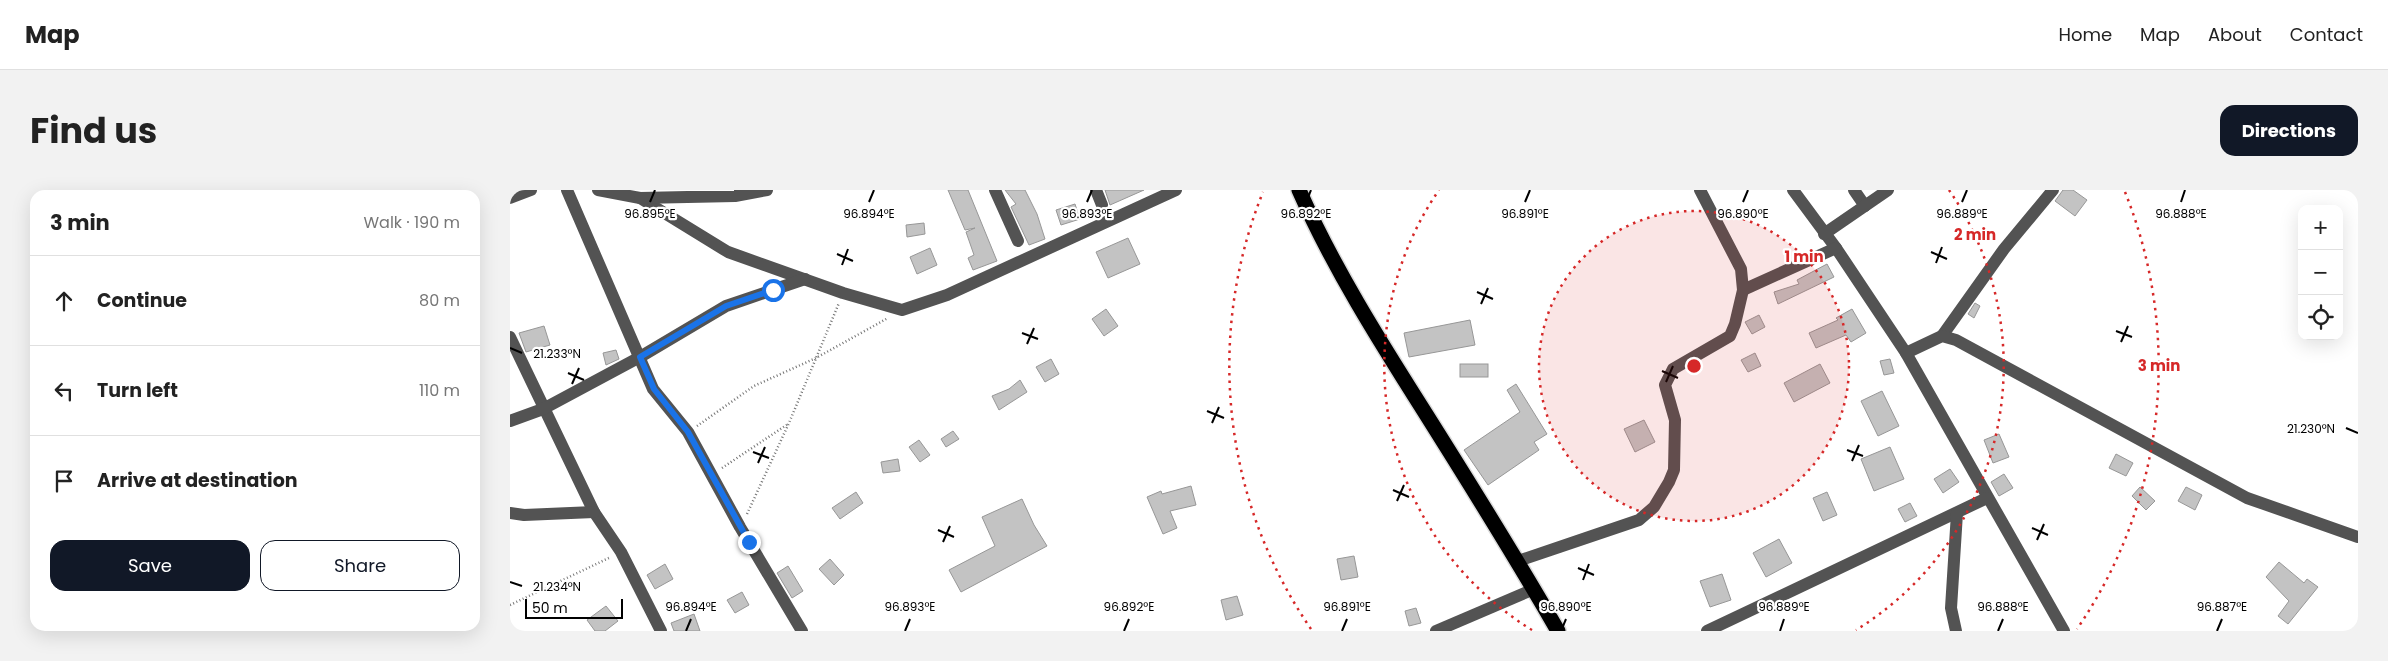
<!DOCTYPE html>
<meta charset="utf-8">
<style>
:root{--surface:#fff;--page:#f2f2f2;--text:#222;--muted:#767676;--line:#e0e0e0;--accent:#111827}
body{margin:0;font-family:Poppins,sans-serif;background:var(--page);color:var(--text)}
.controls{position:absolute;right:15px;top:15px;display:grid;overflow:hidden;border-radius:10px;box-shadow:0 5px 20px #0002}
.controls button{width:45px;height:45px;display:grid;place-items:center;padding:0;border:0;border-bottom:1px solid var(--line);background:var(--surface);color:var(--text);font:25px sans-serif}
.scale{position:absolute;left:15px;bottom:12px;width:98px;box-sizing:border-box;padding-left:5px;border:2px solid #000;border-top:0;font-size:14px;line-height:18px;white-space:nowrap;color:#000;-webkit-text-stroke:4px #fff;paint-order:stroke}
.stop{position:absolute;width:15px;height:15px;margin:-11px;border:4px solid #1a73e8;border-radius:50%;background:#fff}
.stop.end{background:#1a73e8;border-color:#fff;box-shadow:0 1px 5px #0008}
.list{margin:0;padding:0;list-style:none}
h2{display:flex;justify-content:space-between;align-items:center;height:65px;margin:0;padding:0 20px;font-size:21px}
h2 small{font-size:16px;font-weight:400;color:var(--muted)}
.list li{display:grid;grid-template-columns:32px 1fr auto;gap:15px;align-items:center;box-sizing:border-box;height:90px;padding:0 20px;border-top:1px solid var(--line)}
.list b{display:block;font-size:19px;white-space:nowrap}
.list em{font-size:16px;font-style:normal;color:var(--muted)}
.actions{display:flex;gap:10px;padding:15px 20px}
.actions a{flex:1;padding:11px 0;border:1px solid var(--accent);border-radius:15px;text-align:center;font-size:18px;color:var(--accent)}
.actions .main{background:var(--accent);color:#fff}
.icon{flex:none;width:28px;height:28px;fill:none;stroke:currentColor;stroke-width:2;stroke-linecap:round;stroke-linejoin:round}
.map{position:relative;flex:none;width:1848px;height:441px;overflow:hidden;border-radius:15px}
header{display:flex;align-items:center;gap:30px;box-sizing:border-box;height:70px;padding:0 25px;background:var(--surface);border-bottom:1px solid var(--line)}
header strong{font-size:24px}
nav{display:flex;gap:28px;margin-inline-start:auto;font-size:18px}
.intro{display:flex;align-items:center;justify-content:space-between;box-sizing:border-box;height:120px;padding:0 30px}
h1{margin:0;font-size:35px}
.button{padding:12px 22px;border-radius:15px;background:var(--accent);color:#fff;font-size:18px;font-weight:700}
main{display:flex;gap:30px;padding:0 30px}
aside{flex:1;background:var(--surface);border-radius:15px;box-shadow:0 5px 20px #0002}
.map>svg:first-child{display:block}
.building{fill:#c3c3c3;stroke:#979797}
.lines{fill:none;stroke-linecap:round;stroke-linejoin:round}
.highway-casing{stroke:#dbdbdb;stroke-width:18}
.path{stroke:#757575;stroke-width:2.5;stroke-dasharray:1 2.5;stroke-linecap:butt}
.minor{stroke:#535353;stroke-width:12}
.highway{stroke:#000;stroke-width:15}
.route{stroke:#1a73e8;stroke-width:6}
.ticks{fill:none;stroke:#000;stroke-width:2}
.ring{fill:none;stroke:#d62828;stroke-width:2.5;stroke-dasharray:2.5 5}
.ticks-label{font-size:12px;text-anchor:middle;fill:#000;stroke:#fff;stroke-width:4.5;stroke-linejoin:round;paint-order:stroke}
.centre{fill:#d62828;stroke:#fff;stroke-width:2.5}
.ring-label{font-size:15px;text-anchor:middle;font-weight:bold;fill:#d62828;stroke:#fff;stroke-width:4.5;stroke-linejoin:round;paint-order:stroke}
</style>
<header>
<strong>Map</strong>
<nav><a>Home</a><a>Map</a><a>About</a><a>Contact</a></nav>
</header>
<div class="intro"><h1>Find us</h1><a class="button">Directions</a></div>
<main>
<aside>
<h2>3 min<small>Walk · 190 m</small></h2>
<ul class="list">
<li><svg class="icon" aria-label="ahead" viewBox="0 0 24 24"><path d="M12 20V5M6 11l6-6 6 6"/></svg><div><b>Continue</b></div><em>80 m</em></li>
<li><svg class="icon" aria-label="left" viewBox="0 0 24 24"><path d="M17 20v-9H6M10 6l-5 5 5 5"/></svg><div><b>Turn left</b></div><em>110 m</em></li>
<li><svg class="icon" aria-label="arrive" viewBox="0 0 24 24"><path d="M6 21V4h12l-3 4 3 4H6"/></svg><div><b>Arrive at destination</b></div></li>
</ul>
<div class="actions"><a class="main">Save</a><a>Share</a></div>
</aside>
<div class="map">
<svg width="1848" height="441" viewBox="0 0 1848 441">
<rect width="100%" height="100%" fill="#fff"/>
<!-- building -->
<g class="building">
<path d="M438 0H458L487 71 463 80 458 68 464 65 456 42 465 38 455 40Z"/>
<path d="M495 0H515L527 24 535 49 519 55 501 17 506 14Z"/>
<path d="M595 0H634L600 15Z"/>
<path d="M1553 0H1563L1577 10 1565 26 1545 11Z"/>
<path d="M565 14 570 29 551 35 546 20Z"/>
<path d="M414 33 415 44 397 47 396 35Z"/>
<path d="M618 48 630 74 598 88 586 62Z"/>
<path d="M420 58 427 75 407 84 400 67Z"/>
<path d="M1317 74 1324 87 1268 114 1264 102 1289 94 1287 90Z"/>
<path d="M1465 113 1470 116 1464 128 1458 124Z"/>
<path d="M596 119 608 136 594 146 582 129Z"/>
<path d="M1342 119 1356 143 1341 152 1336 145 1306 158 1299 143 1328 130 1326 128Z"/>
<path d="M1249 125 1255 137 1242 144 1235 132Z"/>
<path d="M960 130 965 155 899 167 894 143Z"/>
<path d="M34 136 40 155 16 162 9 143Z"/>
<path d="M106 160 109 169 96 175 93 163Z"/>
<path d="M1245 163 1251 176 1238 182 1231 170Z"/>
<path d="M541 169 549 184 535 192 526 177Z"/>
<path d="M1380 169 1384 183 1374 185 1370 171Z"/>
<rect x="950" y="174" width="28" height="13"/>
<path d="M1310 174 1320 193 1284 212 1274 193Z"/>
<path d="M510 190 517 202 489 220 482 206 499 199Z"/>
<path d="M1006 194 1037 244 1024 252 1029 260 978 295 954 260 1010 222 997 200Z"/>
<path d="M1372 201 1389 236 1368 246 1351 211Z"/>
<path d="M1134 230 1145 252 1125 262 1114 239Z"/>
<path d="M443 241 449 249 436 257 431 249Z"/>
<path d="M1489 244 1499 267 1483 273 1474 250Z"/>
<path d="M409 250 420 265 410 272 399 257Z"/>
<path d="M1380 257 1394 289 1364 301 1351 269Z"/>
<path d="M1606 264 1623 273 1616 286 1599 278Z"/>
<path d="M388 269 390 281 373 283 371 272Z"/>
<path d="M1440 279 1449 292 1433 303 1424 289Z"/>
<path d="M1494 284 1503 298 1489 306 1481 292Z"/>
<path d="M681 296 686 315 660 321 667 338 653 344 637 307 651 301 652 304Z"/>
<path d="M1630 297 1645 311 1636 320 1622 306Z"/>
<path d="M1676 297 1692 305 1685 320 1668 311Z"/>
<path d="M346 302 353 313 330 329 322 318Z"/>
<path d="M1317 302 1327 325 1313 331 1303 308Z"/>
<path d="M512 309 524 335 537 356 451 402 439 380 485 356 472 327Z"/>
<path d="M1400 313 1407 326 1395 332 1388 319Z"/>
<path d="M1269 349 1282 373 1256 387 1243 363Z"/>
<path d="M844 366 848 387 831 390 827 369Z"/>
<path d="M320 369 334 385 324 395 309 379Z"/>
<path d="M1769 372 1794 393 1797 389 1808 397 1778 434 1768 426 1779 411 1756 387Z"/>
<path d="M155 374 163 389 145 399 137 385Z"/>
<path d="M278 376 293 401 282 408 267 383Z"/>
<path d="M1212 384 1221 410 1200 417 1190 391Z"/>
<path d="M232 402 239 415 225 423 217 410Z"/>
<path d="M727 406 733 425 716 430 711 410Z"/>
<path d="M96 416 108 431 95 441H85L77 430Z"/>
<path d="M906 418 911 433 899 436 895 421Z"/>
<path d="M184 424 190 441H164L161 433Z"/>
</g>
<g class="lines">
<!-- highway casing -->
<g class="highway-casing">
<path id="highway" d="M789 0C823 77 869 150 914 221 960 294 1005 366 1048 441"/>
</g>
<!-- path -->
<g class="path">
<path d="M187 236 244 196 306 168 378 128"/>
<path d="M212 278 278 234"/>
<path d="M237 324 279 233 329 113"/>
<path d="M0 415 101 367"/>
</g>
<!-- minor -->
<g class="minor">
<path d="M57 0 143 199 178 242 230 337 292 441"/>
<path d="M88 0 130 8 218 62 333 103 392 120 437 105 666 0"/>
<path d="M485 0 508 51"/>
<path d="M586 0 592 15"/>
<path d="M1283 0 1326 58 1396 163 1554 441"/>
<path d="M1344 0 1355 16"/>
<path d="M0 8 21 0"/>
<path d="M130 8 225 6 257 0"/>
<path d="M1314 44 1378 0"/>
<path d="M1233 100 1326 58"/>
<path d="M1432 146 1494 59 1543 0"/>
<path d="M0 147 84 322 111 362 151 441"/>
<path d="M1396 163 1432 146 1446 150 1737 308 1848 347"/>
<path d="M0 231 33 219 130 167 216 116 295 89"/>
<path d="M0 323 14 325 84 322"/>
<path d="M1008 371 1129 330 1144 317 1159 292 1164 280 1165 230 1155 195 1163 179 1220 146 1225 134 1233 100 1231 79 1190 0"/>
<path d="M926 441 1024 399"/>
<path d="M1197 441 1477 308"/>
<path d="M1446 441 1441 418 1447 323"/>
</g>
<!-- highway -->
<use href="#highway" class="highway"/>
</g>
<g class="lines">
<!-- route -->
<path class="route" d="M239 352 178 242 144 199 130 167 216 116 263 100"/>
</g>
<!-- ticks -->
<path class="ticks" d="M140 12 145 0M359 12 364 0M577 12 582 0M796 12 801 0M1015 12 1020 0M1233 12 1238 0M1452 12 1457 0M1671 12 1675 0M1421 62 1437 69M327 64 343 71M1426 73 1432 57M332 75 338 59M967 102 983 109M971 114 978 98M1606 141 1622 147M512 143 528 149M1611 152 1618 136M517 154 524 138M0 158 12 163M1152 181 1168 188M58 183 74 190M1156 192 1163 176M62 194 69 178M697 221 714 228M702 233 709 217M1836 238 1848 243M1337 260 1353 266M243 262 259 268M1342 271 1349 255M248 273 255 257M883 300 899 307M887 311 894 295M1522 338 1538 345M428 340 444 347M1527 350 1534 334M433 352 440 336M1068 378 1084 385M1073 390 1079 374M0 392 12 396M176 441 181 429M395 441 400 429M614 441 619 429M832 441 837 429M1051 441 1056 429M1270 441 1274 429M1488 441 1493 429M1707 441 1712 429"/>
<!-- distance rings -->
<circle cx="1184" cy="176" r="155" fill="#d62828" fill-opacity=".12"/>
<g class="ring">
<circle cx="1184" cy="176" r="155"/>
<path d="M1022 440A310 310 0 0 1 929 0M1439 0A310 310 0 0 1 1346 440"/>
<path d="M801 439A465 465 0 0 1 753 2M1615 2A465 465 0 0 1 1567 439"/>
</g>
<g class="ticks-label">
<text x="140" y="28">96.895°E</text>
<text x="796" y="28">96.892°E</text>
<text x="359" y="28">96.894°E</text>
<text x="577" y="28">96.893°E</text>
<text x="1015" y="28">96.891°E</text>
<text x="1233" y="28">96.890°E</text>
<text x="1452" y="28">96.889°E</text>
<text x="1671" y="28">96.888°E</text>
<text x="47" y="168">21.233°N</text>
<text x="1801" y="243">21.230°N</text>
<text x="47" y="401">21.234°N</text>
<text x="181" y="421">96.894°E</text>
<text x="400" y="421">96.893°E</text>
<text x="619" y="421">96.892°E</text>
<text x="837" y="421">96.891°E</text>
<text x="1056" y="421">96.890°E</text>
<text x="1274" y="421">96.889°E</text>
<text x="1493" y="421">96.888°E</text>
<text x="1712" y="421">96.887°E</text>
</g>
<circle cx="1184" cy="176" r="8" class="centre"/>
<g class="ring-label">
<text x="1465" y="50">2 min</text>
<text x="1294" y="72">1 min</text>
<text x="1649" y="181">3 min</text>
</g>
</svg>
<div class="controls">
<button>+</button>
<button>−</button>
<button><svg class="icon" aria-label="locate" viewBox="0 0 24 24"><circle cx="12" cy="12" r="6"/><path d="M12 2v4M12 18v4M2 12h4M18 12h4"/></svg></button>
</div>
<div class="scale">50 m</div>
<div class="stop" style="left:263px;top:100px"></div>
<div class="stop end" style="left:239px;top:352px"></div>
</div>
</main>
